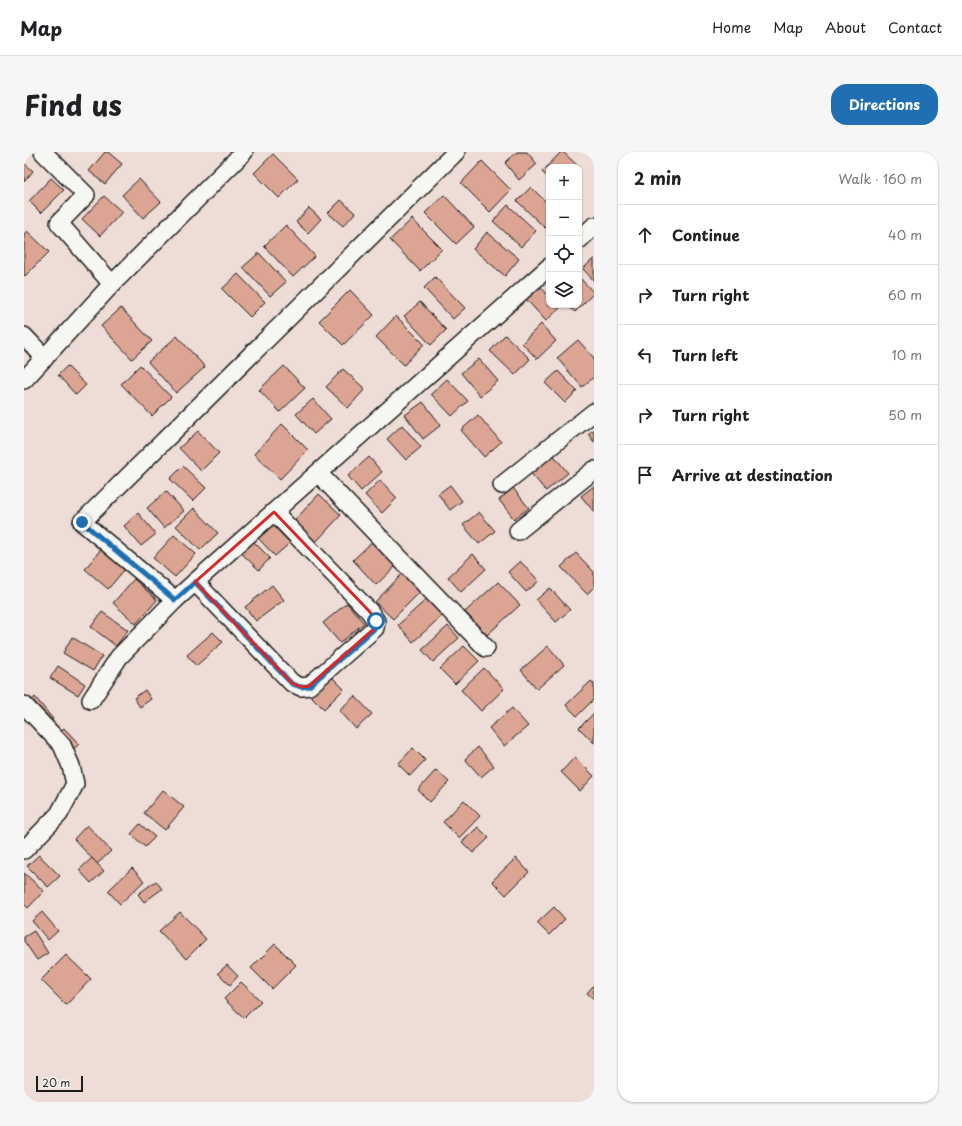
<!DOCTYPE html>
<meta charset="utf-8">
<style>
:root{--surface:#fff;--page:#f6f6f6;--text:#202124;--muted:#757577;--line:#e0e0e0;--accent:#1f6fb2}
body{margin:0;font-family:"Playpen Sans",sans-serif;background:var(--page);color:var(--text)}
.controls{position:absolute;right:12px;top:12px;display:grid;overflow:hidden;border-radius:8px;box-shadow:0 1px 3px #0004}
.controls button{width:36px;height:36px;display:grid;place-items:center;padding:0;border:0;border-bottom:1px solid var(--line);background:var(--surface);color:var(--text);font:20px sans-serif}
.scale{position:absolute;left:12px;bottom:10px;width:47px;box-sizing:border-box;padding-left:4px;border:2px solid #1c1c1c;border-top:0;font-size:11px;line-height:14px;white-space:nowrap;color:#1c1c1c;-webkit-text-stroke:3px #f6f6f2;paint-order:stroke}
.stop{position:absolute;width:12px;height:12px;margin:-9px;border:3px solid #1f6fb2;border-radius:50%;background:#fff}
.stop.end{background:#1f6fb2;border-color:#fff;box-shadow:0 1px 4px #0008}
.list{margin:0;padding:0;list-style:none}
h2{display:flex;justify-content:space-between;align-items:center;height:52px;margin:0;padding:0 16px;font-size:17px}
h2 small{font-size:13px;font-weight:400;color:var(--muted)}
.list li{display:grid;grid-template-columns:26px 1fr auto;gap:12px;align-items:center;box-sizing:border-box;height:60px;padding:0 16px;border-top:1px solid var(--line)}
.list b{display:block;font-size:15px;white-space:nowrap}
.list em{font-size:13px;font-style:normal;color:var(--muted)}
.icon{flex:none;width:22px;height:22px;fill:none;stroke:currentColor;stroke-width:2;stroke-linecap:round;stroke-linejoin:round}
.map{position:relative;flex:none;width:570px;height:950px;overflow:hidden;border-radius:16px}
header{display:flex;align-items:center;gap:24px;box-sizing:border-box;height:56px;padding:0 20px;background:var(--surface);border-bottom:1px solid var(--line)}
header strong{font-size:19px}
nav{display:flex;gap:22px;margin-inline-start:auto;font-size:14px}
.intro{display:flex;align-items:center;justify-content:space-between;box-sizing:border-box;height:96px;padding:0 24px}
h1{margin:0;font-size:28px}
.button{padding:10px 18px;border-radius:16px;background:var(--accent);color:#fff;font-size:14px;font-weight:700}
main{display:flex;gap:24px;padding:0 24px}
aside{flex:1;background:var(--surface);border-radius:16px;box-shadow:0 1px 3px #0004}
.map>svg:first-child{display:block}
.building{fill:#dba493;stroke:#1c1c1c}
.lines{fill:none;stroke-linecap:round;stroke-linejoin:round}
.street-casing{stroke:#1c1c1c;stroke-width:20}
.street{stroke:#f6f6f2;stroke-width:17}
.route{stroke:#1f6fb2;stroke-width:5}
.marked{fill:none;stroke:#d62828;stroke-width:3;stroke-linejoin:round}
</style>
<header>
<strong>Map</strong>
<nav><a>Home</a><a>Map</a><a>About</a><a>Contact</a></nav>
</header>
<div class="intro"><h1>Find us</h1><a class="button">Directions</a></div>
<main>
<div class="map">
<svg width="570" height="950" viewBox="0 0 570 950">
<rect width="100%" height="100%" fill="#eeddd6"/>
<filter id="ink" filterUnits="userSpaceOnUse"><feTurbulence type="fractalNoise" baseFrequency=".025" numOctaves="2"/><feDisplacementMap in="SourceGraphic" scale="8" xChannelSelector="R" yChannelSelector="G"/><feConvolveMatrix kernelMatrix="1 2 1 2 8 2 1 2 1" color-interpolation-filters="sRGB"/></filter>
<g filter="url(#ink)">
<!-- building -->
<g class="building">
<path d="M81 0H84L98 12 81 32 65 19Z"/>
<path d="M493 0H503L513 12 495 28 481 11Z"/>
<path d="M537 0H539L555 15H525V26L518 20Z"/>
<path d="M249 2 274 27 255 46 230 21Z"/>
<path d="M458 9 487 38 466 60 437 31Z"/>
<path d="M0 11 9 19 0 30Z"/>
<path d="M27 26 40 38 17 61 5 49Z"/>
<path d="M115 27 137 50 119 66 98 43Z"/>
<path d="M507 35 525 53V72L521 76 493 49Z"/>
<path d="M420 43 450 75 432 92 401 61Z"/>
<path d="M80 44 98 60 76 84 58 67Z"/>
<path d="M317 48 331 61 319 74 304 61Z"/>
<path d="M484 53 512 79 497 95 469 69Z"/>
<path d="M285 56 297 67 284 81 272 70Z"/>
<path d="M388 67 418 97 396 119 366 88Z"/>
<path d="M262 73 291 104 269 125 240 94Z"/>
<path d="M3 79 25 100 1 124 0 123V82Z"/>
<path d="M463 80 495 107 481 124 449 97Z"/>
<path d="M235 101 262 130 246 144 219 115Z"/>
<path d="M570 106V129L559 117Z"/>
<path d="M214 122 241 150 226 165 198 137Z"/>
<path d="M411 125 441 156 429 167 400 136Z"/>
<path d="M555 125 570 141 551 160 543 153H555Z"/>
<path d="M514 132 525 144V153H533L536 156 522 169 500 145Z"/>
<path d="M326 138 350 163 319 193 295 169Z"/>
<path d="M396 150 422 178 407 193 380 164Z"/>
<path d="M97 156 128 189 108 207 77 174Z"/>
<path d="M372 164 400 192 380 213 352 185Z"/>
<path d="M517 172 532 189 513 207 498 191Z"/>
<path d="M481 183 506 207 491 223 466 199Z"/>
<path d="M153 184 181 215 152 241 124 210Z"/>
<path d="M554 188 570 206V225L558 235 533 206Z"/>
<path d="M455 207 474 229 456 244 437 221Z"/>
<path d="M116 213 147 245 128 264 97 232Z"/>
<path d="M43 214 62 233 52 243 34 223Z"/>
<path d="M260 214 281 236 256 260 235 238Z"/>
<path d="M319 217 341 237 324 256 302 235Z"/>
<path d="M534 219 553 239 541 251 521 231Z"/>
<path d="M423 227 444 249 428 264 407 242Z"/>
<path d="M289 247 307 267 290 282 272 262Z"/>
<path d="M399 250 417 273 399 287 381 263Z"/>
<path d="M454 263 477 290 460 305 437 278Z"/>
<path d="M258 272 284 298 256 327 230 302Z"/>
<path d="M378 273 397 295 382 308 363 287Z"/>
<path d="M570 277V290L564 282Z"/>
<path d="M174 279 195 301 177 319 155 296Z"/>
<path d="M527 300 544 321 522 339 505 319Z"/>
<path d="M345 305 358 320 337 339 324 324Z"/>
<path d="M159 314 182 336 169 349 146 327Z"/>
<path d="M356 328 373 346 358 361 341 343Z"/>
<path d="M426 333 438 349 426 358 414 342Z"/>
<path d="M570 334V360L557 344Z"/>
<path d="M489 336 505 356 490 367 475 348Z"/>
<path d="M142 339 160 359 140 376 123 356Z"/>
<path d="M295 342 317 363 292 390 270 369Z"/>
<path d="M170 356 194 381 176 398 152 374Z"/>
<path d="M455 360 471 379 455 392 439 373Z"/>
<path d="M114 361 132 382 117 394 100 374Z"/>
<path d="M248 372 266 391 251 404 233 385Z"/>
<path d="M150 383 172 402 151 425 129 406Z"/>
<path d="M225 385 246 406 235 418 213 397Z"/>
<path d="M350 388 374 412 352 433 329 408Z"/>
<path d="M77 397 101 417 84 437 61 417Z"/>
<path d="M552 401 570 420V435L563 442 537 415Z"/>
<path d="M449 402 462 417 437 440 424 425Z"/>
<path d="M496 409 515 429 502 440 484 420Z"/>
<path d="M378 422 396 440 369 467 351 450Z"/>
<path d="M110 427 133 448 112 472 89 451Z"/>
<path d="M474 430 496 453 463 483 441 460Z"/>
<path d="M248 433 260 448 232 469 221 455Z"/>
<path d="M526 436 546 458 532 470 512 448Z"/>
<path d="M405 445 420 462 389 490 374 473Z"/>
<path d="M323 451 340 471 316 491 299 471Z"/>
<path d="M78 460 104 478 92 494 67 475Z"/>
<path d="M424 474 435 486 409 510 398 498Z"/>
<path d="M189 480 199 490 172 514 163 503Z"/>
<path d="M48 485 78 504 69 519 39 501Z"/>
<path d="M440 494 455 509 431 532 416 517Z"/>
<path d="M524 494 540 513 513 537 497 518Z"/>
<path d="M34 514 61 532 54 543 26 526Z"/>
<path d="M460 516 480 537 457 559 437 538Z"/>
<path d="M305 522 320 537 300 557 285 542Z"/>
<path d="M567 529 570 532V547L553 564 542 553Z"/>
<path d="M121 538 127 547 116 555 110 546Z"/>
<path d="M331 544 348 562 332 577 315 558Z"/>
<path d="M11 545 29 567 19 575 1 554Z"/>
<path d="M488 556 504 574 480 594 465 576Z"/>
<path d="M570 561V591L555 576Z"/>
<path d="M40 576 55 592 42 604 27 588Z"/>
<path d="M454 595 470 614 457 625 441 607Z"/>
<path d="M389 596 401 608 386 624 374 612Z"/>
<path d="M551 605 570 624 556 639 537 620Z"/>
<path d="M412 618 425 630 406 650 394 638Z"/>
<path d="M139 638 160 655 141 678 120 661Z"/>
<path d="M440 648 456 664 435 686 419 670Z"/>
<path d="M116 672 131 685 121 695 107 682Z"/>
<path d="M63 673 87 699 73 712 50 687Z"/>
<path d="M454 675 465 686 449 701 438 690Z"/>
<path d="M15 703 36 724 24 735 3 714Z"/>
<path d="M68 706 80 719 67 731 55 718Z"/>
<path d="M492 706 505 720 482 743 468 729Z"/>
<path d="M108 716 120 729 96 752 84 739Z"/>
<path d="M0 721 20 739 4 756 0 752Z"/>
<path d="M132 729 138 737 120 750 114 742Z"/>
<path d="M530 755 541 767 525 783 513 771Z"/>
<path d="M18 760 34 779 24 788 8 769Z"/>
<path d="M156 760 182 787 162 807 135 779Z"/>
<path d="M10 779 24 801 13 808 0 789V785Z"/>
<path d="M251 792 272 813 248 837 227 816Z"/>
<path d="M42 803 67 827 42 853 17 828Z"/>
<path d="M203 813 214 824 206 833 194 821Z"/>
<path d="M217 830 237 849 220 866 200 847Z"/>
<path d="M570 833V847L563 841Z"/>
</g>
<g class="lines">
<!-- street casing -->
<g class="street-casing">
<g id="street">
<path d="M19 0 62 43 35 71 88 132"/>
<path d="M555 88 570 74"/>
<path d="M0 184 21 206"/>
<path d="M0 228 88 132 220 0"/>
<path d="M294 321 462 496"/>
<path d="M478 333 570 260"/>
<path d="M494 379 570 318"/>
<path d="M171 430 268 531 277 535 285 534 351 476 352 469 346 460 250 360"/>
<path d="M151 448 58 370 432 0"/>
<path d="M67 548 95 505 151 448 525 115"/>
<path d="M0 553 38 593 47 614 51 632 35 662 0 698"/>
</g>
</g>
<!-- street -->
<use href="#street" class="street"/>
</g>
</g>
<g class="lines" filter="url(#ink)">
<!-- route -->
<path class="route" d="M58 370 151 448 171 430 268 532 277 535 285 534 351 476 352 469"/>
</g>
<!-- marked area -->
<path class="marked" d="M250 360 346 460 352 469 351 476 285 534 277 535 268 531 171 430Z"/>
</svg>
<div class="controls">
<button>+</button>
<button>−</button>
<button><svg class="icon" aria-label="locate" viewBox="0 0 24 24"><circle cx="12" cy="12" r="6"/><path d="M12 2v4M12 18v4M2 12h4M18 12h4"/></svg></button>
<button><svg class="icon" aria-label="layers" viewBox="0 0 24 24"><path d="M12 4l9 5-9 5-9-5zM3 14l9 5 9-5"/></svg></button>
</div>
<div class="scale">20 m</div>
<div class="stop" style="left:352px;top:469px"></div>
<div class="stop end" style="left:58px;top:370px"></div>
</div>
<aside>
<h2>2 min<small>Walk · 160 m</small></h2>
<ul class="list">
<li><svg class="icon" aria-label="ahead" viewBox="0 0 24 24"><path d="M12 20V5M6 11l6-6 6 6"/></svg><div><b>Continue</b></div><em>40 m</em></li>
<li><svg class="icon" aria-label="right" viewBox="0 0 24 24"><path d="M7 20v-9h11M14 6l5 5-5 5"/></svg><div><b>Turn right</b></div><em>60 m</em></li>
<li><svg class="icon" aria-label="left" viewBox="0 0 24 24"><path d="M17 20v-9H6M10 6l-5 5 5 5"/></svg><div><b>Turn left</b></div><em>10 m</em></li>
<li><svg class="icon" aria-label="right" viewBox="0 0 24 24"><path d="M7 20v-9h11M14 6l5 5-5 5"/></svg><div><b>Turn right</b></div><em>50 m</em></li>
<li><svg class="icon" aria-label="arrive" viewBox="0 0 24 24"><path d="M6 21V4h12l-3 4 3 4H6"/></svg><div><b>Arrive at destination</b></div></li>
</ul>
</aside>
</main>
